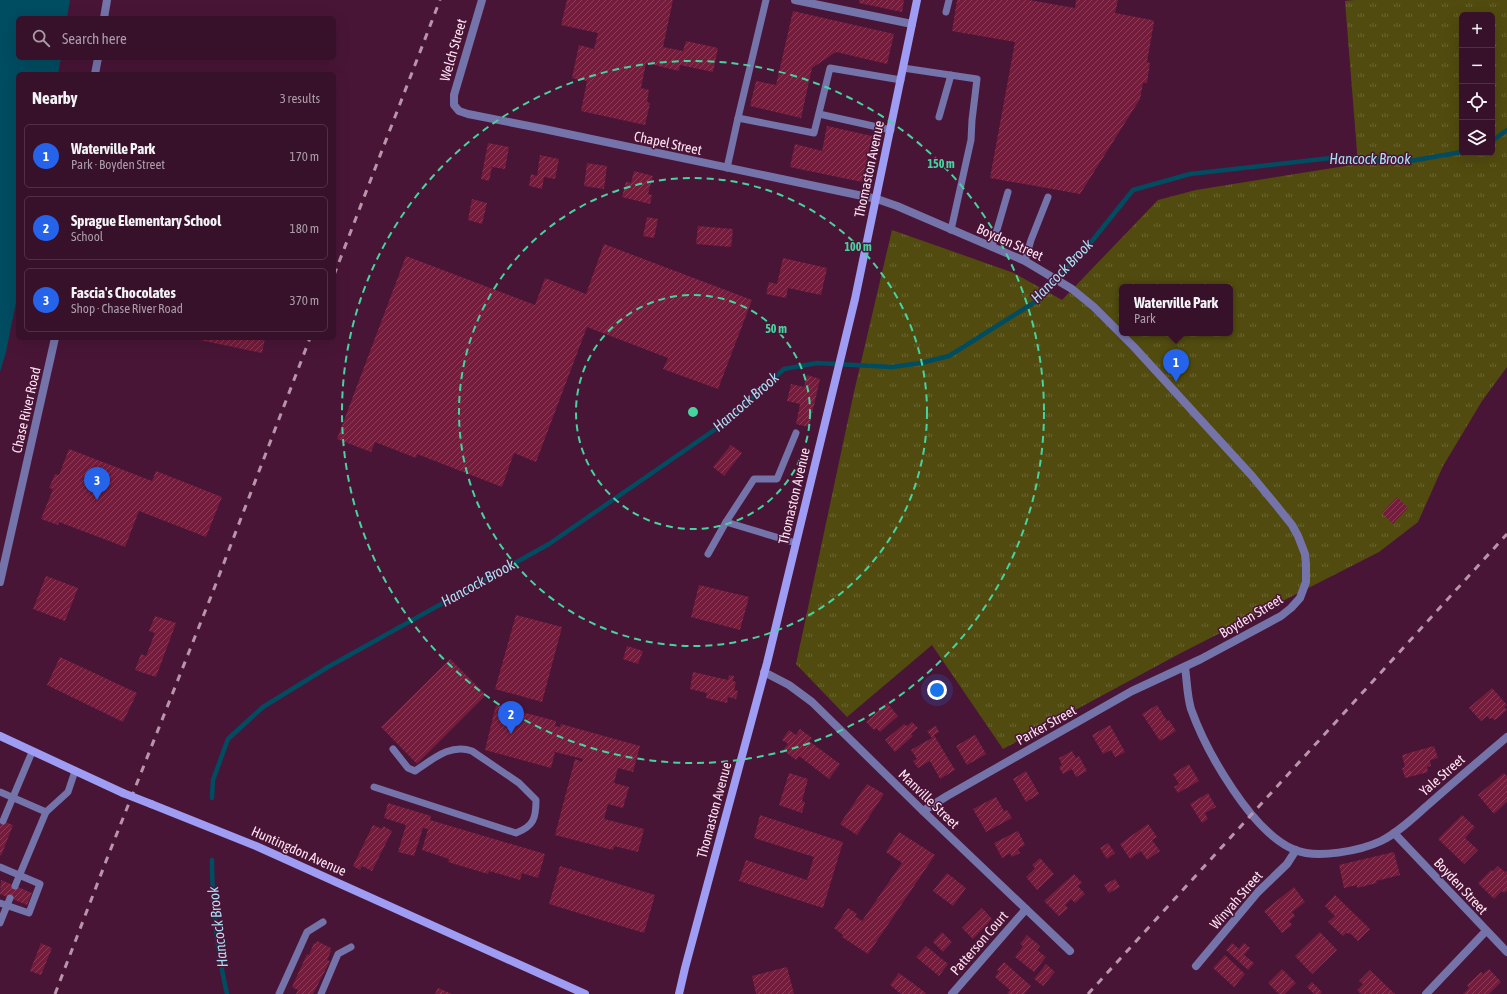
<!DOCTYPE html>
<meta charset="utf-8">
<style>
:root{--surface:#371029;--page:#3e1931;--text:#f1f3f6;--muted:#aa9da8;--line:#513046;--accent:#2563eb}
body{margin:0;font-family:"Asap Condensed",sans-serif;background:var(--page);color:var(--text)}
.controls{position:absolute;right:12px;top:12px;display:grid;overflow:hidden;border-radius:6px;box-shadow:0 4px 16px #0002}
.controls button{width:36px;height:36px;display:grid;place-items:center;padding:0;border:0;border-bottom:1px solid var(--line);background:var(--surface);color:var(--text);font:20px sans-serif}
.you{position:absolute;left:937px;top:690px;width:14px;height:14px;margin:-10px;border:3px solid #fff;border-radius:50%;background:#1a73e8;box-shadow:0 0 0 6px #1a73e833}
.badge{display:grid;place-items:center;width:26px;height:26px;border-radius:50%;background:var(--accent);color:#fff;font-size:13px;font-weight:700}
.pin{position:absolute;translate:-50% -33px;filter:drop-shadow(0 1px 2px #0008)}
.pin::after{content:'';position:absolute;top:21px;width:14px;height:12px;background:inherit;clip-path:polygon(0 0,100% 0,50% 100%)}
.popup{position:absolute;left:1119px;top:284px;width:114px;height:52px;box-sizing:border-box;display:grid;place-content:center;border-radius:6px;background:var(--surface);filter:drop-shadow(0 1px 3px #0005);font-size:13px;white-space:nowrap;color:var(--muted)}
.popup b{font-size:15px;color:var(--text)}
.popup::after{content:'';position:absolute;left:50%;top:100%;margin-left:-8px;border:8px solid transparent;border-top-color:var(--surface)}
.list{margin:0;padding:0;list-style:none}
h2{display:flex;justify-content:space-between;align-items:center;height:52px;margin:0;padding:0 16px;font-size:17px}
h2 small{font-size:13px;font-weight:400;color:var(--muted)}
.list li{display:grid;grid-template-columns:26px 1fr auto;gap:12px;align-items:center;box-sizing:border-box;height:64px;margin:0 8px 8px;padding:0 8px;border:1px solid var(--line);border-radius:6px}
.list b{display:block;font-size:15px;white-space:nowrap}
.list p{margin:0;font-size:13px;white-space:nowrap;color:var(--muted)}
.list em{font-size:13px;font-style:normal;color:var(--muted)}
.icon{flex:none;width:22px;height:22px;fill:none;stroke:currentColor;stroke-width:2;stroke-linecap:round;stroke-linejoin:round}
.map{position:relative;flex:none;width:1507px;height:994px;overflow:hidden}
.search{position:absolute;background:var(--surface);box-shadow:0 4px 16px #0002;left:16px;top:16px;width:320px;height:44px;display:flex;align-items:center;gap:10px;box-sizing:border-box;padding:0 14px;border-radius:6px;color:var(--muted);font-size:15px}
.panel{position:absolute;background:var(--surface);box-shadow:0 4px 16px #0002;left:16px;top:72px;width:320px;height:268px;border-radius:6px}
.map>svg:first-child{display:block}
.park{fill:url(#park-tufts);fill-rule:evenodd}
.water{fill:#004c61}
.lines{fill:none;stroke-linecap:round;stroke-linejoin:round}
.stream{stroke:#004c61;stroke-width:4.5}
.building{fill:url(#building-hatch)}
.service{stroke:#7474aa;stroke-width:7}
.minor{stroke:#7474aa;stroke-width:8}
.secondary{stroke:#9e9cf3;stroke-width:8}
.rail{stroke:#b994aa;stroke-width:3;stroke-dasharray:7 7;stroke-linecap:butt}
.secondary-bridge{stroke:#9e9cf3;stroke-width:8}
.ring{fill:none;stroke:#46d49e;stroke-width:2;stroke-dasharray:7 5}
.labels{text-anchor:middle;stroke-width:3;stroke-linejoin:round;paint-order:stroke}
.street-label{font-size:14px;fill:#fee2f1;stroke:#491537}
.water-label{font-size:15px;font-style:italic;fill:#aadef3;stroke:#491537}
.centre{fill:#46d49e;stroke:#491537;stroke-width:2}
.ring-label{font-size:12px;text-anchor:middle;font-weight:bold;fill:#46d49e;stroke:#491537;stroke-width:3;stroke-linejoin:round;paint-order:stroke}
</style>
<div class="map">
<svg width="1507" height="994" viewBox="0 0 1507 994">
<defs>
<pattern id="park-tufts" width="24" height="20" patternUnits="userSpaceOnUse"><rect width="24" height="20" fill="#514b0f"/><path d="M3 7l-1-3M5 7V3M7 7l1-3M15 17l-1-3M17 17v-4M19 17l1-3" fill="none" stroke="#6b6532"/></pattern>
<pattern id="building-hatch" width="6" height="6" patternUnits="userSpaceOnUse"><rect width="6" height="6" fill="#731c3b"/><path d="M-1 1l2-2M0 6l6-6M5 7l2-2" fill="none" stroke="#883d58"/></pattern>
</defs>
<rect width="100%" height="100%" fill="#491537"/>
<!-- park -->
<path class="park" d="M1354 0H1507V367L1482 401 1443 466 1418 522 1379 552 1179 654 1003 749 932 645 847 717 796 664 854 392 892 230 1014 273 1062 300 1158 200 1196 190 1358 164 1345 1ZM1462 15H1492V153H1462ZM1122 287H1230V333H1122Z"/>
<!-- water -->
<path class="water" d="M0 0H70L67 18H18V58H61L58 74H18V293L6 352 0 372Z"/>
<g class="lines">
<!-- stream -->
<g class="stream">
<path d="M1492 141 1507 130"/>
<path d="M212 798 213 780 228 739 263 707 328 667 549 544 723 424 784 369 817 363 892 367 921 363 949 356 1038 300 1092 241 1133 190 1190 174 1331 158 1404 162 1462 152"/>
<path d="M212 860C212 905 217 950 227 994"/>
</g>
</g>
<!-- building -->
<g class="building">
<path d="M567 0H673L663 47 683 51 686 41 718 48 713 72 680 65 679 71 646 63 641 88 649 90 647 102 650 103 645 125 581 111 587 81 572 78 579 45 594 49 598 33 561 25Z"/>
<path d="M859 0H904L902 12 859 3Z"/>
<path d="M957 0H1029L1075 8 1076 0H1118L1115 13 1152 20 1154 22 1147 62 1150 63 1147 83H1143L1140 99 1080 194 990 178 1015 42 952 31Z"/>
<path d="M793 11 894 34 887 64 836 52 812 68 801 118 750 106 756 81 776 85Z"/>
<path d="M827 126 872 136 862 182 790 167 795 144 822 151Z"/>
<path d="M488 143 509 147 505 169 492 167 489 181 481 179Z"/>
<path d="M540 155 559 159 555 179 544 177 542 189 529 186 531 174 537 176Z"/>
<path d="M587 163 607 166 604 189 584 186Z"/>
<path d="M634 171 653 176 648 194 652 195 650 204 622 197 626 182 631 183Z"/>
<path d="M472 199 487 203 482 224 468 220Z"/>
<path d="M647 217 658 219 654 238 643 236Z"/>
<path d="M698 226 733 229 731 247 696 244Z"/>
<path d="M604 244 752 300 718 389 663 369 668 358 587 327 536 462 514 453 502 487 417 454 416 458 375 442 371 452 337 439 406 256 535 305 545 278 586 294Z"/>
<path d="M783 258 827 268 821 295 788 288 786 298 766 294 769 282 777 284Z"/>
<path d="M190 338H265L262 353Z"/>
<path d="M807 375 820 379 809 427 796 424 800 404 787 401 791 384 804 387Z"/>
<path d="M731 445 742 453 724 476 713 467Z"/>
<path d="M69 449 152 481 156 471 222 497 206 537 139 511 125 547 59 522 58 525 41 519 53 489 49 488 55 474 59 475Z"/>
<path d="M1397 497 1408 508 1393 524 1382 513Z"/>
<path d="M46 576 78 588 65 621 33 609Z"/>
<path d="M699 585 749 597 740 630 691 617Z"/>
<path d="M516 615 562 627 542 702 495 689Z"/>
<path d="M155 616 176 623 156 677 135 670 141 654 146 656 155 633 149 631Z"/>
<path d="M627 646 643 651 638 664 623 659Z"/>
<path d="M60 657 137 693 123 722 47 685Z"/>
<path d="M450 659 486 695 417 764 381 727Z"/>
<path d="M693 672 728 680 729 675 734 676 733 681 736 682 734 690 738 691 736 699 728 697 727 703 706 698 707 693 690 689Z"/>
<path d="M1492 688 1507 705 1504 707 1507 710 1495 720 1492 718 1490 719 1487 716 1481 721 1469 708Z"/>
<path d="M887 703 898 716 880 732 876 728 874 730 866 722Z"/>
<path d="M496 705 556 721 555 726 560 727 561 724 640 746 633 772 618 768 614 783 629 787 623 808 608 804 604 819 644 829 638 852 614 846 613 850 555 835 575 759 582 762 583 759 555 752 551 768 485 750Z"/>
<path d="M1157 705 1167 721 1169 720 1176 731 1160 741 1142 714Z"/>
<path d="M912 722 918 728 911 734 913 736 895 752 885 740 904 724 907 726Z"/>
<path d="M1110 725 1125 752 1115 757 1111 750 1103 754 1092 735Z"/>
<path d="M936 726 939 732 934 735 955 770 940 779 930 761 918 768 913 761 917 759 911 750 932 738 927 731Z"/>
<path d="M800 729 812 738 809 741 840 764 829 779 799 756 796 760 783 750 788 744 782 740 789 730 796 735Z"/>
<path d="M975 735 986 754 967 765 956 746Z"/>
<path d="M1434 746 1438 758 1430 760 1431 766 1427 767 1428 772 1405 778 1402 768 1405 767 1402 755Z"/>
<path d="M1072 751 1076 758 1079 756 1087 771 1076 777 1072 769 1063 774 1059 767 1062 765 1059 758Z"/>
<path d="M1189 764 1199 781 1178 793 1174 787 1179 784 1173 774Z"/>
<path d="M1026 771 1039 794 1026 802 1013 779Z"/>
<path d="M789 773 808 779 802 801 805 802 802 813 779 805Z"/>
<path d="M1504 773 1507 776V802L1494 814 1478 795Z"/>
<path d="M867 784 884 794 857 835 840 824Z"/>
<path d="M1208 793 1216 807 1205 813 1208 819 1202 823 1190 804Z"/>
<path d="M996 797 1004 811 1007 810 1012 818 986 832 973 809Z"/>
<path d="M388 803 431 816 430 820 545 854 538 878 522 873 520 880 489 871 488 874 448 862 449 859 422 850 428 829 423 828 414 856 398 852 406 825 384 818Z"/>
<path d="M760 815 843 842 823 908 739 881 746 860 807 880 814 857 754 838Z"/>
<path d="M1462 815 1475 827 1465 838 1478 850 1464 864 1438 839Z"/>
<path d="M0 820 13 825 1 856 0 855Z"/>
<path d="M1148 824 1157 837 1152 840 1160 851 1147 860 1141 851 1130 859 1120 844Z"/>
<path d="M373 825 382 829 383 826 392 831 372 871 362 866 360 870 353 866Z"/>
<path d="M1018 831 1025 845 1018 849 1020 853 1012 857 1010 853 1002 858 994 843Z"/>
<path d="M899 832 935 855 868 954 842 937 843 935 834 928 848 908 857 914 855 916 862 921 902 863 886 852Z"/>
<path d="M1108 843 1115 853 1107 859 1100 848Z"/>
<path d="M1394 852 1400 875 1376 881 1377 883 1357 888V885L1344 888 1339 865Z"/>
<path d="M1040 858 1054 874 1037 890 1026 877 1035 868 1032 865Z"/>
<path d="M560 866 655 895 644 933 549 904Z"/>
<path d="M1498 866 1505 872 1507 871V891L1504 893 1502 891 1494 899 1478 883 1491 870 1493 871Z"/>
<path d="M947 873 966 888 953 906 933 891Z"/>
<path d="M1074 874 1082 883 1078 886 1085 894 1075 903 1071 899 1065 905 1068 908 1059 916 1044 901Z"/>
<path d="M1115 879 1120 887 1109 893 1104 885Z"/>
<path d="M1 880 32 893 27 905 0 894Z"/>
<path d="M1294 887 1305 902 1292 912 1295 916 1289 921 1292 925 1282 933 1264 911Z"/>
<path d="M1335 895 1370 929 1358 941 1351 934 1346 933 1343 936 1328 922 1335 916 1325 906Z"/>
<path d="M982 908 992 919 973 939 962 928Z"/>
<path d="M942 932 952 942 943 952 933 942Z"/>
<path d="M1320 932 1337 950 1312 974 1295 956Z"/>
<path d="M1027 935 1040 946 1037 950 1046 957 1034 972 1015 957 1023 946 1020 944Z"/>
<path d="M317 941 331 948 330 950 331 951 327 960 330 961 313 994H296L298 990 292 987 307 954 309 955 314 943 316 944Z"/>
<path d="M41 943 52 948 41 975 30 971Z"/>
<path d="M1232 943 1239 949 1244 943 1250 948 1244 955 1254 963 1248 970 1226 950Z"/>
<path d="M926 946 948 964 939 976 916 957Z"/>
<path d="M1225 955 1245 974 1234 987 1213 968Z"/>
<path d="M1004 962 1031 986 1024 994H1009L1007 993 1010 990 995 977 999 971 997 970Z"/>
<path d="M1046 964 1055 972 1043 986 1034 979Z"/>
<path d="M787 967 794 994H756L752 976Z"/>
<path d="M1282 969 1296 983 1285 994H1279L1268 983Z"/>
<path d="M1489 969 1501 982 1489 994H1463L1469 988 1467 985 1481 972 1483 974Z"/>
<path d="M1370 970 1395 994H1361L1357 990 1363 984 1359 981Z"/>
<path d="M899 973 926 993 925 994H901L890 985Z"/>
<path d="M1312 982 1322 992 1320 994H1314L1307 987Z"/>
<path d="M438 988 452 994H435Z"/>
</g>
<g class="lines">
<!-- service -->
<g class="service">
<path d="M946 12 949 0"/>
<path d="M903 68 977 79 972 120 971 140 951 230"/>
<path d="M819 114 891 130"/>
<path d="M939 117 951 75"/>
<path d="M738 118 766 0"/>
<path d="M727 168 738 118 814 133 830 68 901 80"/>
<path d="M992 247 1008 192"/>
<path d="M1025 261 1031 240 1048 197"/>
<path d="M726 522 796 543"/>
<path d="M708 554 726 522 754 479H777L796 433"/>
<path d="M374 787 516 833C534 826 536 818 536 800L519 783 472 751C450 743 432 760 415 771L408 768 393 749"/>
<path d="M0 792 46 812 68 792 75 771"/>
<path d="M3 821 32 752"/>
<path d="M0 867 40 884 29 913 0 903"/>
<path d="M15 886 46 812"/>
<path d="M0 923 10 898"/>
<path d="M279 994 307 932 323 922"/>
<path d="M321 994 338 954 351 947"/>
</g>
<!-- minor -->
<g class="minor">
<path d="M482 0 454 95V105L459 111 468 114 544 129 877 199 897 206 1025 261 1072 289 1094 307 1134 347 1252 476 1276 505 1292 525 1298 536 1305 554 1306 564V582L1300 598 1291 608 1281 616 1201 659 1132 691 947 796 923 811"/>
<path d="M795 0 912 24"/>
<path d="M104 18 107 0"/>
<path d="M95 74 98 58"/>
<path d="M0 582 55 338"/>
<path d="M1185 667C1187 681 1187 696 1191 709 1206 751 1252 833 1295 850 1317 859 1360 851 1381 841 1399 832 1414 817 1429 804 1455 781 1481 759 1507 737"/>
<path d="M764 672 789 685 812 702 923 811 1070 951"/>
<path d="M1394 833 1507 952"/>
<path d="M1196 966 1258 892 1287 864 1296 850"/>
<path d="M952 994 1026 909"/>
<path d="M1426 994 1486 931"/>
</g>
<!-- secondary -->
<g class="secondary">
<path d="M0 736 123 793"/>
<path d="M151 804 256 846 585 994"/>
<path d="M679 994 685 968 767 663 855 299 917 0"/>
</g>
<!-- rail -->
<g class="rail">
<path d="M334 275 440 0"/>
<path d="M55 994 108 856 212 594 310 338"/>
<path d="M1088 994 1507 534"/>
</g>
<!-- secondary-bridge -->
<path class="secondary-bridge" d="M123 793 151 804"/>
</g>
<!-- distance rings -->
<g class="ring">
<circle cx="693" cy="412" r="117"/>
<circle cx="693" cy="412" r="234"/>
<circle cx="693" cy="412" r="351"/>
</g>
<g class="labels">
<!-- street labels -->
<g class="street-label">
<text transform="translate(453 50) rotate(-74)" y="5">Welch Street</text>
<text transform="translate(668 143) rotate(12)" y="5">Chapel Street</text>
<text transform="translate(869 169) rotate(-78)" y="5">Thomaston Avenue</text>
<text transform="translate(1010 242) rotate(24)" y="5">Boyden Street</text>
<text transform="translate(26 410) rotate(-77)" y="5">Chase River Road</text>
<text transform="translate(794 496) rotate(-77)" y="5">Thomaston Avenue</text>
<text transform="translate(1251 616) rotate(-31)" y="5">Boyden Street</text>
<text transform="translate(1046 725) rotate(-29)" y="5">Parker Street</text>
<text transform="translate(1442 775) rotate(-41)" y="5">Yale Street</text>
<text transform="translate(929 799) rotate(44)" y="5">Manville Street</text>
<text transform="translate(714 810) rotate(-75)" y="5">Thomaston Avenue</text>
<text transform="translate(299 851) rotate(24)" y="5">Huntingdon Avenue</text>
<text transform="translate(1461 886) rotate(47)" y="5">Boyden Street</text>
<text transform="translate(1236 900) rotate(-49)" y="5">Winyah Street</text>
<text transform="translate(979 943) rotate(-49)" y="5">Patterson Court</text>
</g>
<!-- water labels -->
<g class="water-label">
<text x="1370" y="164">Hancock Brook</text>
<text transform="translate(1062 271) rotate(-46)" y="5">Hancock Brook</text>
<text transform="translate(746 402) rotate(-41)" y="5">Hancock Brook</text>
<text transform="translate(478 583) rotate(-29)" y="5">Hancock Brook</text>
<text transform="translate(218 927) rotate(-97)" y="5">Hancock Brook</text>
</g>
</g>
<circle cx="693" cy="412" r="6" class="centre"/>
<g class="ring-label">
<text x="941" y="168">150 m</text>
<text x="858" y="251">100 m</text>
<text x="776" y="333">50 m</text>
</g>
</svg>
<div class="controls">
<button>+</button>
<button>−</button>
<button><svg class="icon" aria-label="locate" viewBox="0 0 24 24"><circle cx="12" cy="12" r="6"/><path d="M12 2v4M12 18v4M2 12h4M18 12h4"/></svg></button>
<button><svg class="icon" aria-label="layers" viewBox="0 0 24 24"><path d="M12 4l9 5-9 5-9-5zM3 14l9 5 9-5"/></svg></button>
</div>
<div class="you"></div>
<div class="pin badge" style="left:1176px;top:382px">1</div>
<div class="popup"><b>Waterville Park</b>Park</div>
<div class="pin badge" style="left:511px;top:734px">2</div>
<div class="pin badge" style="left:97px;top:500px">3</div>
<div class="search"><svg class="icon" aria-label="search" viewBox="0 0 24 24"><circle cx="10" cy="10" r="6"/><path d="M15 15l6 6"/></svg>Search here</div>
<section class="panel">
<h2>Nearby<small>3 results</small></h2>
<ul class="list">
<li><span class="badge">1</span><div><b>Waterville Park</b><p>Park · Boyden Street</p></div><em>170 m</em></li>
<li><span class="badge">2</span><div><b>Sprague Elementary School</b><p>School</p></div><em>180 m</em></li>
<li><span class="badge">3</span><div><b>Fascia's Chocolates</b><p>Shop · Chase River Road</p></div><em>370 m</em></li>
</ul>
</section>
</div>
